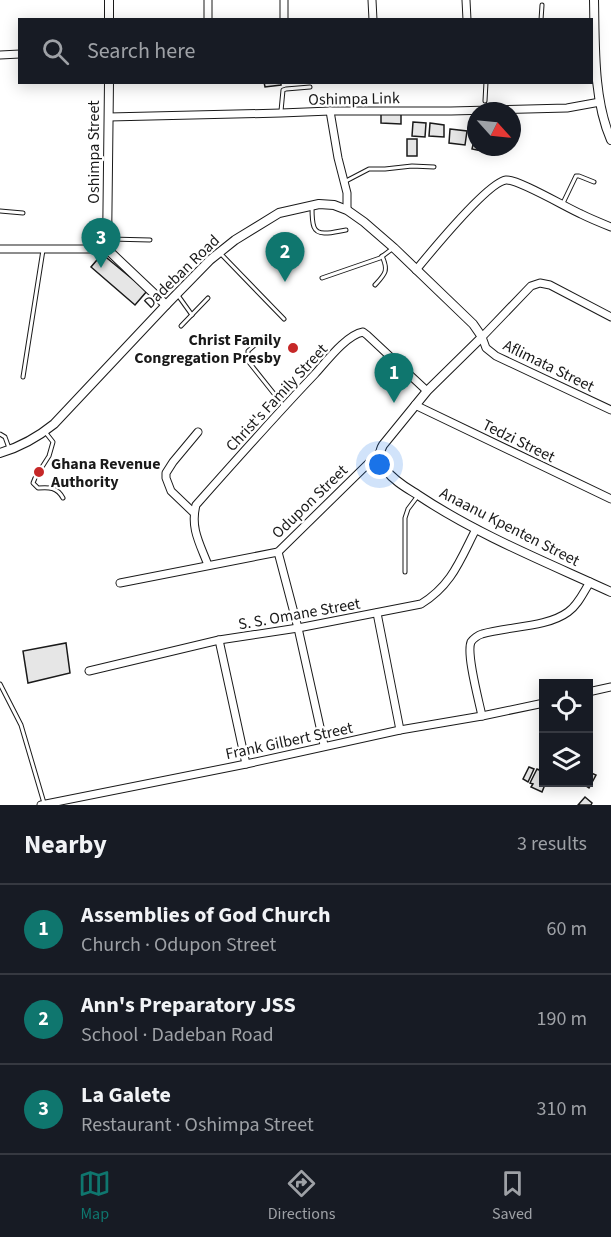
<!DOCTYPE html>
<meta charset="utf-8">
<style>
:root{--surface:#171b24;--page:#20242c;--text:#f1f3f6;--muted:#9ea1a6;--line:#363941;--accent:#0f766e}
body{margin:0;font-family:"Source Sans 3",sans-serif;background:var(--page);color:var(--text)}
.controls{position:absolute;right:18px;bottom:18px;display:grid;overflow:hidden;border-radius:0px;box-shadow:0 3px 15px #0003}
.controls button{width:54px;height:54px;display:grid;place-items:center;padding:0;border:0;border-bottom:2px solid var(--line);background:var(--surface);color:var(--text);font:30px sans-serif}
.compass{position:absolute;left:467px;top:102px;width:54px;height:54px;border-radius:50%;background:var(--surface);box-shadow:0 3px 15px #0003;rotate:117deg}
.you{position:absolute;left:380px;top:465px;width:21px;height:21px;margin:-15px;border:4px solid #fff;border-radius:50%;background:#1a73e8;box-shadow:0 0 0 9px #1a73e833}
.badge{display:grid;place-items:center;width:39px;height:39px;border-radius:50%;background:var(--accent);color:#fff;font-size:20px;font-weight:700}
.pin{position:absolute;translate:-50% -50px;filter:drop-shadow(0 2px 3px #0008)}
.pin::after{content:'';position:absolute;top:32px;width:21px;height:18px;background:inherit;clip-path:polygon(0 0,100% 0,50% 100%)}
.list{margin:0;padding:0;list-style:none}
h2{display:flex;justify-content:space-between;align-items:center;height:78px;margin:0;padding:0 24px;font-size:26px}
h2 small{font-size:20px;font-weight:400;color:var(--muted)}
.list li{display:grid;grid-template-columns:39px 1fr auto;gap:18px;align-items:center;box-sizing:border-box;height:90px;padding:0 24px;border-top:2px solid var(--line)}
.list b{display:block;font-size:22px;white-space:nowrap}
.list p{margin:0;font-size:20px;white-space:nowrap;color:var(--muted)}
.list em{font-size:20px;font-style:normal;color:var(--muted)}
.icon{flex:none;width:33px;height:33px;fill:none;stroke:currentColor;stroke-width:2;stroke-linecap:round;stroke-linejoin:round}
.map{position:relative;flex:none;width:611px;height:805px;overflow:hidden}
.search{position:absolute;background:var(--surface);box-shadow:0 3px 15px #0003;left:18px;right:18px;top:18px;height:66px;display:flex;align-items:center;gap:15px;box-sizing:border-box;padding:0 21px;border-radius:0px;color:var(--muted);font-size:22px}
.sheet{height:348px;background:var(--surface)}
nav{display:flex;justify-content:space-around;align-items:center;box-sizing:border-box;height:84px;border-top:2px solid var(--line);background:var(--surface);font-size:16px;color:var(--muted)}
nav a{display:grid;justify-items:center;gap:3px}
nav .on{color:var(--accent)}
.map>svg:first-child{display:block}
.building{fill:#e6e6e6;stroke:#1a1a1a;stroke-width:1.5}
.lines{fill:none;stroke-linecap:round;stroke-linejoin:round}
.service-casing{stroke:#1a1a1a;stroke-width:5}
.minor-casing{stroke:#1a1a1a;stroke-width:9}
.tertiary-casing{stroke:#1a1a1a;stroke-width:10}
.service{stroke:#fff;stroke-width:3}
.minor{stroke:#fff;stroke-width:7}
.tertiary{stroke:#fff;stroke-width:8}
.poi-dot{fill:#c62828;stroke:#fff;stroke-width:2}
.labels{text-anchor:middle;stroke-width:4.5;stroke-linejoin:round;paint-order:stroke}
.street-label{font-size:16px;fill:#1a1a1a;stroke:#fff}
.poi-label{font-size:16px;font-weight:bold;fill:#1a1a1a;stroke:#fff;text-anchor:end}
</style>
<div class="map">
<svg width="611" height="805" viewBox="0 0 611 805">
<rect width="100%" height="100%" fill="#fff"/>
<!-- building -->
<g class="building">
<path d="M264 82H281V85L265 87Z"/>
<path d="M381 113H401V124L381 123Z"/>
<path d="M413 122 426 123 425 137 412 136Z"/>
<path d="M430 123 444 125V137L429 136Z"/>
<path d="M450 129 467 131 465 145 449 143Z"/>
<path d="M476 132V147H488L487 152 472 149Z"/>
<rect x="407" y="139" width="10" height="17"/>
<path d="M102 254 147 291 135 305 91 267Z"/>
<path d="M66 643 70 673 28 683 23 651Z"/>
<path d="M541 766 544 768V782H546L542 792 531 787 533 784 530 783 537 769 539 770Z"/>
<path d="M529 767 534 769 528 782 523 779Z"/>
<path d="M589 772 596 775 589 788 583 784 584 782H588Z"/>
<path d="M585 797 592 803 591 805H578Z"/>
</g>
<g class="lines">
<!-- service casing -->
<g class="service-casing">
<g id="service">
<path d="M541 20 542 5"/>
<path d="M485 101 486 82"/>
<path d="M281 111 283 90 286 89 310 87"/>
<path d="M346 181 369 169H385L412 166 434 167"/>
<path d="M563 203 576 176H579L594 182"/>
<path d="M312 207C312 213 312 222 314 227 318 238 337 231 346 230"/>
<path d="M0 211 23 213"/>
<path d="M110 239 150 240"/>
<path d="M221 254 284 319"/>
<path d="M322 278 380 258 392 249"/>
<path d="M375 285C385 274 389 271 382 256"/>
<path d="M177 294 192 315"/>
<path d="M181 326 208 298"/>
<path d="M266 335 248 351V361L283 405"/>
<path d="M23 377 43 250"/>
<path d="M46 433 53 442 49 456 35 478 33 483 38 488C49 487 57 487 63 498"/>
<path d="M0 434 5 437 9 448"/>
<path d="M405 572V518L408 509 417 497"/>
<path d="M0 684 21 725 44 803"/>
</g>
</g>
<!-- minor casing -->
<g class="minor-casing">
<g id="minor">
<path d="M208 0V20"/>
<path d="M284 0V20"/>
<path d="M372 0 373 20"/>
<path d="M466 0 467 20"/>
<path d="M0 55 20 54"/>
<path d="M330 111 338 158 347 193V210"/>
<path d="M109 117 281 113 330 111H451L567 108 600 102"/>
<path d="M0 249H107"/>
<path d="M416 270C430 253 488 182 506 180 518 179 567 208 581 214 591 219 601 223 611 227"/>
<path d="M611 317 550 285 540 283 531 286 482 337 486 348 496 356 611 410"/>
<path d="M415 405 611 499"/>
<path d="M194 513 171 491 166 478V473L173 462 198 432"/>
<path d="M278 552 298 628 324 745"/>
<path d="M208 565C200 544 190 528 196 505 235 461 274 417 315 374 326 362 346 335 363 332L367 335 427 391"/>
<path d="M120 583 278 552 379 453"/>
<path d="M377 613 400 730"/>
<path d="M219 640 246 764"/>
<path d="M89 671 219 640 298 628 421 604C452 585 460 560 476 529"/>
<path d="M588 692 611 687"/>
<path d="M482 716C479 701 466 654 471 642 473 639 478 635 482 634 508 626 546 628 568 612 578 605 583 593 590 582"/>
<path d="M41 805 246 764 400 730 482 716 544 703"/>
</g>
</g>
<!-- tertiary casing -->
<g class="tertiary-casing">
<g id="tertiary">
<path d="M109 0V20"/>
<path d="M594 0C595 44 593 99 611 140"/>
<path d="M109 82 107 249 166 305"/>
<path d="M0 453C20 447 38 437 54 424L166 305 210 260 235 240 279 213 319 204 334 205 347 210 364 222 394 248 473 324 482 337 427 391 383 445C378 453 380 463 386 470 394 481 407 488 418 495 478 535 546 562 611 592"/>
</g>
</g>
<!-- service -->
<use href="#service" class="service"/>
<!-- minor -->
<use href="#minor" class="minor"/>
<!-- tertiary -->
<use href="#tertiary" class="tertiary"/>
</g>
<!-- markers -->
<g class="poi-dot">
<circle cx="293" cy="348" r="6"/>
<circle cx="39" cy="472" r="6"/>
</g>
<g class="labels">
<!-- street labels -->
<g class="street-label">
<text transform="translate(354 98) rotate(-1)" y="6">Oshimpa Link</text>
<text transform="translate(93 152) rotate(-90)" y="6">Oshimpa Street</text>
<text transform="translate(181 271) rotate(-44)" y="6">Dadeban Road</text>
<text transform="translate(549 365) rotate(26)" y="6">Aflimata Street</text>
<text transform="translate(276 397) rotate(-47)" y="6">Christ's Family Street</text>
<text transform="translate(519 440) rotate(26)" y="6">Tedzi Street</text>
<text transform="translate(309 501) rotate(-44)" y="6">Odupon Street</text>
<text transform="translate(510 526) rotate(27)" y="6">Anaanu Kpenten Street</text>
<text transform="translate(299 613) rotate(-10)" y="6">S. S. Omane Street</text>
<text transform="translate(289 740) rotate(-12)" y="6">Frank Gilbert Street</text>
</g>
<!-- poi labels -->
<g class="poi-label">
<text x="281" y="345">Christ Family<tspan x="281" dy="18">Congregation Presby</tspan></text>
<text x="51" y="469" text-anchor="start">Ghana Revenue<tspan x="51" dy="18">Authority</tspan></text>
</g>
</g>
</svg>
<div class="controls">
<button><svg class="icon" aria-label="locate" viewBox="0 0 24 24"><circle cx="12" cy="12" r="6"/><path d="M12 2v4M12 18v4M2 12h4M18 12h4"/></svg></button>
<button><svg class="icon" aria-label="layers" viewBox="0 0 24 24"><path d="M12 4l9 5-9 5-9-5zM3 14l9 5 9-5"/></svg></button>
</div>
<svg class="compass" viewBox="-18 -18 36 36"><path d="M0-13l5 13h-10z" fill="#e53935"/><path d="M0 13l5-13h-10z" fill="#9ea1a6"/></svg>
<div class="you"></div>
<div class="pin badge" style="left:394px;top:403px">1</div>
<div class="pin badge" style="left:285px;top:282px">2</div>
<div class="pin badge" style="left:101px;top:268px">3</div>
<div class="search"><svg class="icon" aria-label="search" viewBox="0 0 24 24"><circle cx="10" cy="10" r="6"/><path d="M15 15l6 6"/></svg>Search here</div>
</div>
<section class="sheet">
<h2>Nearby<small>3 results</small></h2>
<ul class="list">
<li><span class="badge">1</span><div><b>Assemblies of God Church</b><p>Church · Odupon Street</p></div><em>60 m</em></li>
<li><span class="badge">2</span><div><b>Ann's Preparatory JSS</b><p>School · Dadeban Road</p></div><em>190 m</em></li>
<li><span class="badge">3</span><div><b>La Galete</b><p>Restaurant · Oshimpa Street</p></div><em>310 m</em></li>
</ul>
</section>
<nav>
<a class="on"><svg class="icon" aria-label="map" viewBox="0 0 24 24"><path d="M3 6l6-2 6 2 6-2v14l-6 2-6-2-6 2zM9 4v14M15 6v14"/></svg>Map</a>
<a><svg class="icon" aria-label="directions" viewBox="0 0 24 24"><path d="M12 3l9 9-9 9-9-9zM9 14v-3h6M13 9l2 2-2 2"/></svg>Directions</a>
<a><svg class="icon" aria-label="saved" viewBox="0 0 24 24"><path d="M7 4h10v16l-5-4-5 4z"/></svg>Saved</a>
</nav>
